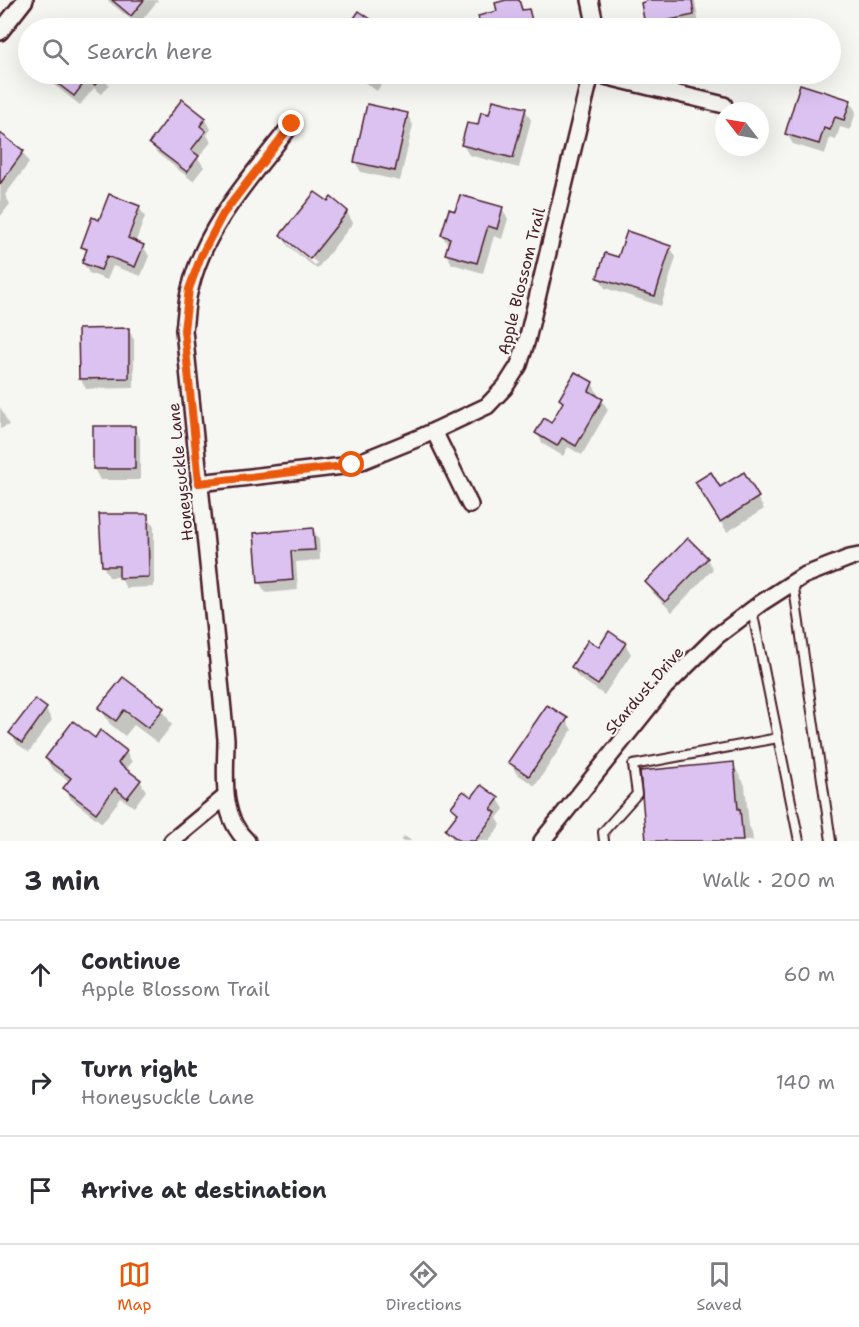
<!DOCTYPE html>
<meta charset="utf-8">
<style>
:root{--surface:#fff;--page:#f7f7f7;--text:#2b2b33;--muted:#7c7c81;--line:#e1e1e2;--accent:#ea580c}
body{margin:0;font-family:"Shantell Sans",sans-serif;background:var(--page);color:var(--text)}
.compass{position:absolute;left:715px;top:102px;width:54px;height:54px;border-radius:50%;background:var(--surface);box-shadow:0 6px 24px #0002;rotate:301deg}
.stop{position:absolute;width:18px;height:18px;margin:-14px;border:4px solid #ea580c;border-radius:50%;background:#fff}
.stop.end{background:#ea580c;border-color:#fff;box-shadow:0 2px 6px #0008}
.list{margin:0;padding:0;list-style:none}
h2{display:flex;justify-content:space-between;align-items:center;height:78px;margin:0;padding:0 24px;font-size:26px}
h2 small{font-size:20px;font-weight:400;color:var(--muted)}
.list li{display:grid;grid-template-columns:39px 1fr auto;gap:18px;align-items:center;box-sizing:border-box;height:108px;padding:0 24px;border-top:2px solid var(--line)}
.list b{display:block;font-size:22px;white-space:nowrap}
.list p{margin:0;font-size:20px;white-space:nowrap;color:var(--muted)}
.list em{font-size:20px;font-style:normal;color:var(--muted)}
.icon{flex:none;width:33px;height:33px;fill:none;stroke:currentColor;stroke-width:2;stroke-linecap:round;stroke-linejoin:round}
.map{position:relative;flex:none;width:859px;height:841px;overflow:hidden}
.search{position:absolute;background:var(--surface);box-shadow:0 6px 24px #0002;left:18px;right:18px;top:18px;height:66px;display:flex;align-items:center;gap:15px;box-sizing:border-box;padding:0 21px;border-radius:33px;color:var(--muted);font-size:22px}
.sheet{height:402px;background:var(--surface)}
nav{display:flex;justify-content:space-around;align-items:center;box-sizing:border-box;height:84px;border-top:2px solid var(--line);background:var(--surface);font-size:16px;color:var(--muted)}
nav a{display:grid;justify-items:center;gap:3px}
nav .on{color:var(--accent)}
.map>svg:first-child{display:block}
.shadow{fill:#0003;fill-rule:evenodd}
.building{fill:#dbc2f1;stroke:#4a1f2b;stroke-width:1.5}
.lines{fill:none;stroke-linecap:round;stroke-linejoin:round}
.lane-casing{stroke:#4a1f2b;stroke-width:12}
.street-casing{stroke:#4a1f2b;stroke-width:20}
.lane{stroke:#f6f6f2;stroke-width:8}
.street{stroke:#f6f6f2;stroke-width:15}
.route{stroke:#ea580c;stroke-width:8}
.labels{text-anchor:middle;stroke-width:4.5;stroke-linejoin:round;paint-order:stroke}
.street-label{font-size:16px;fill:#4a1f2b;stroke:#f6f6f2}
</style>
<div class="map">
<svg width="859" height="841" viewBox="0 0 859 841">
<rect width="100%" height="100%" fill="#f6f6f2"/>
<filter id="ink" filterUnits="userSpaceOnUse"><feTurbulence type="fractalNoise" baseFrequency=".0167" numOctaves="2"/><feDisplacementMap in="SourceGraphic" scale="12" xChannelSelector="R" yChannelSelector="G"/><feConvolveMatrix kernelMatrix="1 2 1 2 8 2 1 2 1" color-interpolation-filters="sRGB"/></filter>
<g filter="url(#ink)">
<!-- shadow -->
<g class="shadow">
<path d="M107 0H158L138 25Z"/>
<path d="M511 0H519L524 11 528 10 536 28H483L479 17 499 12Z"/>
<path d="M651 0H695L699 25 682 28H649L646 24Z"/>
<path d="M360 13 371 21 376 28H349Z"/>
<path d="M42 74H104L103 75 109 85 102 94 94 88 80 105 45 78Z"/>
<path d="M335 74H388L377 91 352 74 346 82Z"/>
<path d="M850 101 856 112 850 130 840 127 836 140 830 138 825 154 793 144 787 134Z"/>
<path d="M525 109 531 120 519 168 469 155 463 145 490 115Z"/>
<path d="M407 114 413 125 400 181 361 172 355 162Z"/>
<path d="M205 119 211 129 207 135 211 142 198 158 204 167 193 181 157 153 150 143Z"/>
<path d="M1 135 23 152 29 163 5 195 10 204 0 217Z"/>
<path d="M331 199 347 212 353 223 317 269 288 246 282 235ZM288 240 317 263 315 265 288 244Z"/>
<path d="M139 207 145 217 135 243 143 246 149 256 141 276 113 266 107 280 89 273 83 263 87 254 83 247 100 222Z"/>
<path d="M502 209 508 219 502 239 494 236 483 273 452 264 446 253 449 246 442 235 456 213Z"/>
<path d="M670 247 676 257 661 306 605 288 599 277 619 259Z"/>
<path d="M128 329 134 340V388L86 389 80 378Z"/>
<path d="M592 383 598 394 597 397 602 400 608 410 582 455 568 447 563 456 543 444 537 433 552 425 564 405 560 399Z"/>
<path d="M0 407 9 425 0 429Z"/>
<path d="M94 427H134L140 438V480H100L94 469Z"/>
<path d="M743 474 764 509 727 532 703 493 720 489Z"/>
<path d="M147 515 154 526V587L126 588 120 577H109L103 566 101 516Z"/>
<path d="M313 529 319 540 320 560 296 562 298 590 266 593 259 582Z"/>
<path d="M707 559 713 569 672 612 653 593 647 582Z"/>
<path d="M625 644 631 654 604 695 578 677 572 667Z"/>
<path d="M35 701 46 710 52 720 29 752 17 744 11 733Z"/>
<path d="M100 708 162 709 172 725 158 743 134 725 125 736 110 724Z"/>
<path d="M566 720 572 730 535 786 516 773 510 762Z"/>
<path d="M126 752 132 762 126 770 140 781 146 791 134 807 121 798 102 823 71 799 65 788 70 782 52 769 46 759Z"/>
<path d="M733 764 745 785 749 826 752 832 753 841H648Z"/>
<path d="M472 799H498L504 809 497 818 501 825 489 841H454L447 830 458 816 453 807Z"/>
<path d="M404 836 412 841H401Z"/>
</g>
<!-- building -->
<g class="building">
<path d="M112 0H144L131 16Z"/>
<path d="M506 0H519L522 10 529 9 534 28H481L478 16 497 11 495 3Z"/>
<path d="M649 0H692L694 15 645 25 641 3Z"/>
<path d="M359 11 372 20 367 28H347Z"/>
<path d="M45 74H104L95 85 87 79 74 96Z"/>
<path d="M800 84 851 100 844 120 835 117 830 130 824 128 819 144 785 134Z"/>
<path d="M182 99 206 118 200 126 206 131 191 150 199 156 187 172 149 143Z"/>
<path d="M493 100 526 108 513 158 461 145 467 123 478 125 481 112 489 114Z"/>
<path d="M367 104 408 113 395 171 354 162Z"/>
<path d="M0 133 24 151 0 184Z"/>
<path d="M315 192 328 201 331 197 348 211 310 259 280 235Z"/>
<path d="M109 194 140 206 128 238 144 245 135 267 107 256 101 270 82 263 87 249 81 247 92 217 99 220Z"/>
<path d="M460 195 503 207 497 229 488 226 477 263 445 254 450 238 441 235 449 209 455 211Z"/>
<path d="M627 231 671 246 655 296 597 278 605 253 618 257Z"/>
<path d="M129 328V378L79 379 78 329Z"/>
<path d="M575 372 593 382 589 391 603 399 576 446 562 438 557 446 535 433 544 418 551 423 563 402 559 399Z"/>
<rect x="93" y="426" width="42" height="43"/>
<path d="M711 472 720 487 744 472 759 497 720 522 695 482Z"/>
<path d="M99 514H148L149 577 119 578V566H102Z"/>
<path d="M313 528 315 550 291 551 293 580 258 583 254 533Z"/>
<path d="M688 538 708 558 665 602 645 582Z"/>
<path d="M609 631 626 643 598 685 571 667 588 640 599 647Z"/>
<path d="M123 677 164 708 148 728 124 710 116 721 98 708Z"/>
<path d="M35 699 47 708 22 743 9 733Z"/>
<path d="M547 705 568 718 529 776 508 762Z"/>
<path d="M73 721 95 738 100 730 127 751 118 763 141 780 127 798 115 788 96 813 63 788 71 778 45 758Z"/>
<path d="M734 762 738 809H740L743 841H646L640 771Z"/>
<path d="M481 785 499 798 491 809 496 813 475 841H460L445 830 458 813 451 807 463 791 472 797Z"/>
</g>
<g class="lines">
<!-- lane casing -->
<g class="lane-casing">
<g id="lane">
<path d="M793 582 831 841"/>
<path d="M752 610 799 841"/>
<path d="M604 841 603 832 637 794 633 765 778 738"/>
</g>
</g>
<!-- street casing -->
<g class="street-casing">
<g id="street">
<path d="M590 0 596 28"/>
<path d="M0 32 25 0"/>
<path d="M596 74 724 105"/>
<path d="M434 431 470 505"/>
<path d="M199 483 352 465 421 437 487 406 505 387 519 365 527 340 591 74"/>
<path d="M172 841 225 797"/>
<path d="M247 841C219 815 226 774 226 739L184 330C186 317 186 302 190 289 205 225 253 175 292 124"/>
<path d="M542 841 665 687 717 636 761 603 803 576 849 558 859 556"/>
</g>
</g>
<!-- lane -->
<use href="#lane" class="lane"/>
<!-- street -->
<use href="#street" class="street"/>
</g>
</g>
<g class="lines" filter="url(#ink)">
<!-- route -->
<path class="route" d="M292 124 223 214 201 256 189 289 184 330 199 483 352 465"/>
</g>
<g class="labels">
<!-- street labels -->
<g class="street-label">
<text transform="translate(521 281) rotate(-76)" y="6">Apple Blossom Trail</text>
<text transform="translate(180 472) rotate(-96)" y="6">Honeysuckle Lane</text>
<text transform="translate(644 690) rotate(-49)" y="6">Stardust Drive</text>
</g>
</g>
</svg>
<svg class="compass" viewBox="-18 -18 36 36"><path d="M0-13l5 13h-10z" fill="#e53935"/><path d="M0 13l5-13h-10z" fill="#7c7c81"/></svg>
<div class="stop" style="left:352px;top:465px"></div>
<div class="stop end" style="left:292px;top:124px"></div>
<div class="search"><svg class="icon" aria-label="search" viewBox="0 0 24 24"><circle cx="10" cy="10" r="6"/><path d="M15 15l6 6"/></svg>Search here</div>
</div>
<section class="sheet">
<h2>3 min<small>Walk · 200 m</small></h2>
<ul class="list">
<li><svg class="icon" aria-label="ahead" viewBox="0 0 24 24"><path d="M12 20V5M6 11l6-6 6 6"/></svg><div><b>Continue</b><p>Apple Blossom Trail</p></div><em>60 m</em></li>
<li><svg class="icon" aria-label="right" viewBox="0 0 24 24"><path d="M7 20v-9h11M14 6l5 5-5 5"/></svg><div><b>Turn right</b><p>Honeysuckle Lane</p></div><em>140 m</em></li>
<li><svg class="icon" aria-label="arrive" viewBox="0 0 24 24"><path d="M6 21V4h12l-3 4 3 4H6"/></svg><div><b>Arrive at destination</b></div></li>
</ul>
</section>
<nav>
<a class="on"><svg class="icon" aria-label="map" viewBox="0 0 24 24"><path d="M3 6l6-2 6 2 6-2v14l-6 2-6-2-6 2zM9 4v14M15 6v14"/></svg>Map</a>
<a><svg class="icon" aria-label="directions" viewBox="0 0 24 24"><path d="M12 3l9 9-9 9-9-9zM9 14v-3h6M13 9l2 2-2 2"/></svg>Directions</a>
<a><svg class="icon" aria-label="saved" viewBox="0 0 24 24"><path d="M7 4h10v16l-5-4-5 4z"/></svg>Saved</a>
</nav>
